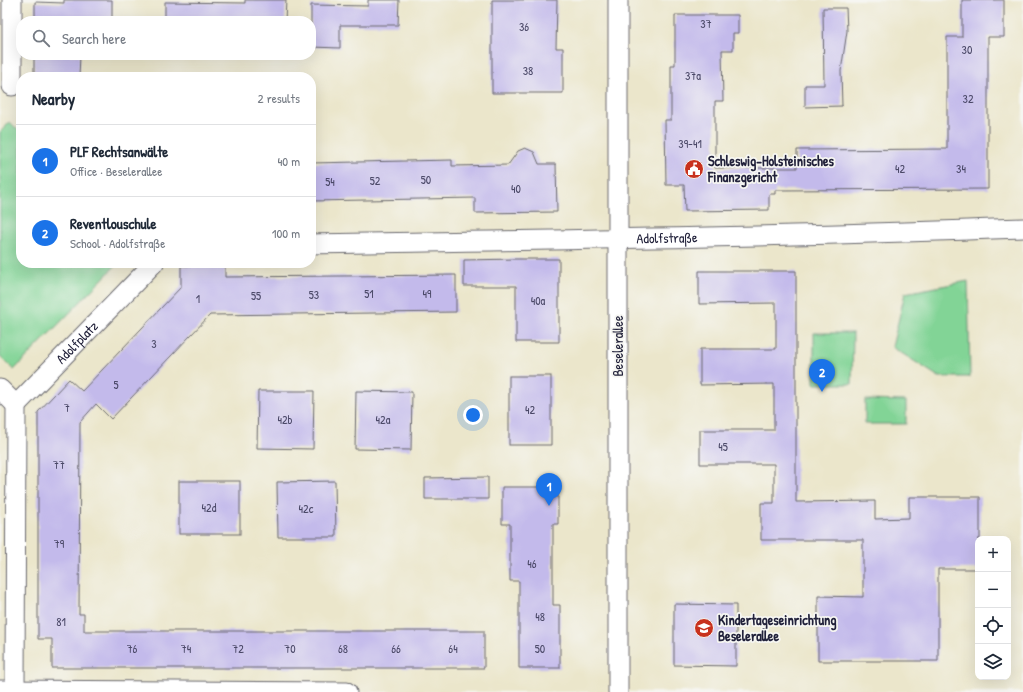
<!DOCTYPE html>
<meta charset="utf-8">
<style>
:root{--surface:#fff;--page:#f6f6f7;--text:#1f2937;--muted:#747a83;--line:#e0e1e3;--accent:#1a73e8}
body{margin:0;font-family:"Patrick Hand",sans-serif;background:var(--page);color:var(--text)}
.controls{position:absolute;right:12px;bottom:12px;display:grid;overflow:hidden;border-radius:8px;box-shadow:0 4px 16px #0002}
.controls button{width:36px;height:36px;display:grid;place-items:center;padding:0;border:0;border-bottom:1px solid var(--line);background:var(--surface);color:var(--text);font:20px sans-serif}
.you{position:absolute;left:473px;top:415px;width:14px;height:14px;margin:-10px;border:3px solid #fff;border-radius:50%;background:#1a73e8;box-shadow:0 0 0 6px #1a73e833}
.badge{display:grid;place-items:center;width:26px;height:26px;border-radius:50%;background:var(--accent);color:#fff;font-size:13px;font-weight:700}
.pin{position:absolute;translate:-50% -33px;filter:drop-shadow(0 1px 2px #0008)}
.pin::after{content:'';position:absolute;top:21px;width:14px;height:12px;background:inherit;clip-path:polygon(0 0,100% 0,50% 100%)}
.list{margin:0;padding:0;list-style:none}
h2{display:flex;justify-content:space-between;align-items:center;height:52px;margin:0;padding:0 16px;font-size:17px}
h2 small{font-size:13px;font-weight:400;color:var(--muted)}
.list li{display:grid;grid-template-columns:26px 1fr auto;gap:12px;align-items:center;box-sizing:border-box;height:72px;padding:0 16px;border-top:1px solid var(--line)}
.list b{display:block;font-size:15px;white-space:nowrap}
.list p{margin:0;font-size:13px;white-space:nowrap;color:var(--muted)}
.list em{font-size:13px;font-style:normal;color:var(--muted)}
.icon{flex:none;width:22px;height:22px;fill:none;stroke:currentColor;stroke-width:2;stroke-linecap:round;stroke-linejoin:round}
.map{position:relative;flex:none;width:1023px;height:692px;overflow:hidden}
.search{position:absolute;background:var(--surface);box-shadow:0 4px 16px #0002;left:16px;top:16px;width:300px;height:44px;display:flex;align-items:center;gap:10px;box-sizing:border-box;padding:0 14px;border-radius:16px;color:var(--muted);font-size:15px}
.panel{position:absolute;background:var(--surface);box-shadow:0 4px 16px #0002;left:16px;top:72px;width:300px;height:196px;border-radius:16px}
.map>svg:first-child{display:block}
.green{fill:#82d496;stroke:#527b68}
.building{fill:#c3baeb}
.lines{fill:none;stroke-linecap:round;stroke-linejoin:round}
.minor-casing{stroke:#68676d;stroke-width:21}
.minor{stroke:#fff;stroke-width:19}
.labels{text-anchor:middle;stroke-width:3.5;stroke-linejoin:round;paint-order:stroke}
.number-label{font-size:12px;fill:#4a4867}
.poi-label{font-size:14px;font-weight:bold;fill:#22223b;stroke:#f6f6f2;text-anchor:start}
.street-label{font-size:14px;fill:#22223b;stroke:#f6f6f2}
</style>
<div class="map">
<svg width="1023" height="692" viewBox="0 0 1023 692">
<rect width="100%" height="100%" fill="#f6f6f2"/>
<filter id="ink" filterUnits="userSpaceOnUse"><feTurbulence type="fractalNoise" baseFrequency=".025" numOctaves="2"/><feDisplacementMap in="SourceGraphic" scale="8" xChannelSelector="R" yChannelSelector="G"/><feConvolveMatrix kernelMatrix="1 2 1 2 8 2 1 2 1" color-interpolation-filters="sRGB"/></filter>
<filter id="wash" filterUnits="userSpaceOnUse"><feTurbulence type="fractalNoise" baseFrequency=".012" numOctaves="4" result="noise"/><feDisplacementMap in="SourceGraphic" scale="16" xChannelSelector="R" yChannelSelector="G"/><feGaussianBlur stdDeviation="0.9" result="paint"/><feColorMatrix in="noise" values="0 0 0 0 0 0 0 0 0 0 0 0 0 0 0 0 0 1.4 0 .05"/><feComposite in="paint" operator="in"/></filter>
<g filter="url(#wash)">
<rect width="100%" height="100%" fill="#ebe6cb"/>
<!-- green -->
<g class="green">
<path d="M10 122 21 133V263H118L14 370 0 356V132Z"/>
<path d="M968 281 970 377H939L892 347 905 293Z"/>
<path d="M814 333H853L852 384H814Z"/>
<path d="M865 400 906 401V424H865Z"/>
</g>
<g id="blocks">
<!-- building -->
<g class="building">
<path d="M64 0H112V21H35V2L64 3Z"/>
<path d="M245 0H286L285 21H165V2L245 3Z"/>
<path d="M368 0H399L398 25H340V48L311 47V5L368 6Z"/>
<path d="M492 0H557L556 48H563V93H492Z"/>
<path d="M962 0H1004V37H988V189L775 190V194H769V210L685 211 684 185H666L665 120H671V65H675V15H738V33H733V50H722L723 101H715V168H797V150L947 149V37H962Z"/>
<path d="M823 8H846L847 31 841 71 842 106 805 107V85H824Z"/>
<path d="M34 55H80L79 77H34Z"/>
<path d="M525 148 534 152 539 164H556L557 212 475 213V198L311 201V163L452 160V166L508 165 518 151Z"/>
<path d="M516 259H559V342H516V286H464V260Z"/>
<path d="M225 265V277L456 275V312L210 315 111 419 96 404 80 422 79 614H84V631H484V668H52V639H38V412L69 379 82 391 181 287V266Z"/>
<path d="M699 271H796V502L875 501V519L909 518V497H980V539H978V569H938V661H818V596L863 597V540H761V503H774V464H700V430H774V384L700 385V349H776V303L699 304Z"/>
<rect x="509" y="376" width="42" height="69"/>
<path d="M258 391H314L313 449 257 448Z"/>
<path d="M356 391 412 392 411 450 355 449Z"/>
<path d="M488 477V499H425V478Z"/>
<rect x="179" y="481" width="61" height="53"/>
<path d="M335 481 336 537H278L277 482Z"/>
<path d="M502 487H558V524H553V605H560V668H519V581H510V524H502Z"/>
<path d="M674 604 736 605V666L674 665Z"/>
</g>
</g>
</g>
<g filter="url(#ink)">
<use href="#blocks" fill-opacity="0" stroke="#68676d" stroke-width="1"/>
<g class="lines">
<!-- minor casing -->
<g class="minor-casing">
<g id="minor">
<path d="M12 0V86"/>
<path id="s1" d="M311 244C548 240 786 237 1023 228"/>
<path id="s2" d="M0 389 16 405 154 263"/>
<path d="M0 690 347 692"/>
<path d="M15 692 16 405"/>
<path d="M618 692V0"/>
</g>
</g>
<!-- minor -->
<use href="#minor" class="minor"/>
</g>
</g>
<!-- icons -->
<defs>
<g id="civic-disc" transform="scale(1)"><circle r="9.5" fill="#c8321e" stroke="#f6f6f2"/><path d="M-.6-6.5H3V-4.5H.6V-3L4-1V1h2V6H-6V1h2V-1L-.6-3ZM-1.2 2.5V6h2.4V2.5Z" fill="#fff"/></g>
<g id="school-disc" transform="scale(1)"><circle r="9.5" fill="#c8321e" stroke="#f6f6f2"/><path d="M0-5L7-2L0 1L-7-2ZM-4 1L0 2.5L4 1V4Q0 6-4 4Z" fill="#fff"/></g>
</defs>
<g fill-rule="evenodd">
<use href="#civic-disc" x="694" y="169"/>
<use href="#school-disc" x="704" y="628"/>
</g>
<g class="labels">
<!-- number labels -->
<g class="number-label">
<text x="706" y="28">37</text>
<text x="524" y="31">36</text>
<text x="967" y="54">30</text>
<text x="528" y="75">38</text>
<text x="693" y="80">37a</text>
<text x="968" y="103">32</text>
<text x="690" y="148">39-41</text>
<text x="900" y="173">42</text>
<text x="961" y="173">34</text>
<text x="426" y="184">50</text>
<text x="375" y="185">52</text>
<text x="330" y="186">54</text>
<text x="516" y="193">40</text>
<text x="369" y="298">51</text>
<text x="427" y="298">49</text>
<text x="314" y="299">53</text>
<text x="256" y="300">55</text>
<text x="198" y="303">1</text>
<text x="538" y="305">40a</text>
<text x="154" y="348">3</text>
<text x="116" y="389">5</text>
<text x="67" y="412">7</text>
<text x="530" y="414">42</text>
<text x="285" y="424">42b</text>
<text x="383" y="424">42a</text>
<text x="723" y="451">45</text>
<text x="59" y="469">77</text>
<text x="209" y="512">42d</text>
<text x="306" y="513">42c</text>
<text x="59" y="548">79</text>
<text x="532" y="568">46</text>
<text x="540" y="621">48</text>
<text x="61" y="626">81</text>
<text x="132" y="653">76</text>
<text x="186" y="653">74</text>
<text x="238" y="653">72</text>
<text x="290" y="653">70</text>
<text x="343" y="653">68</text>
<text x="396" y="653">66</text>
<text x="453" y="653">64</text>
<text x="540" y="653">50</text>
</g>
<!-- poi labels -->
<g class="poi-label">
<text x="708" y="166">Schleswig-Holsteinisches<tspan x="708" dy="16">Finanzgericht</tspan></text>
<text x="718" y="625">Kindertageseinrichtung<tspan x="718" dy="16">Beselerallee</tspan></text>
</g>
<!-- street labels -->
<g class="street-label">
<text dy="5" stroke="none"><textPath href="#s1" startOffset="356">Adolfstraße</textPath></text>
<text dy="5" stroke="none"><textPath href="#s2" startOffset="110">Adolfplatz</textPath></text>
<text transform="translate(618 346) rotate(-90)" y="5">Beselerallee</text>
</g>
</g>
</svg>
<div class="controls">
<button>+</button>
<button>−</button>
<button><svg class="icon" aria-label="locate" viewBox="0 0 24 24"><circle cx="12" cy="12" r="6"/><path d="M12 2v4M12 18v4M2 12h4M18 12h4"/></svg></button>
<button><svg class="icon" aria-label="layers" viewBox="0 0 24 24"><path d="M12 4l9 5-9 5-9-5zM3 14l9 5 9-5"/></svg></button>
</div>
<div class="you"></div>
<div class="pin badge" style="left:549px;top:506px">1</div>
<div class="pin badge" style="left:822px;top:392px">2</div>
<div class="search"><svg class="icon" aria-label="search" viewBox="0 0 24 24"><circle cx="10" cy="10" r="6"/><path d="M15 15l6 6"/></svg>Search here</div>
<section class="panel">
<h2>Nearby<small>2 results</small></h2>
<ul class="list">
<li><span class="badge">1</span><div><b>PLF Rechtsanwälte</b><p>Office · Beselerallee</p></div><em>40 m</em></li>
<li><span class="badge">2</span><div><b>Reventlouschule</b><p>School · Adolfstraße</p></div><em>100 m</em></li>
</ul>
</section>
</div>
